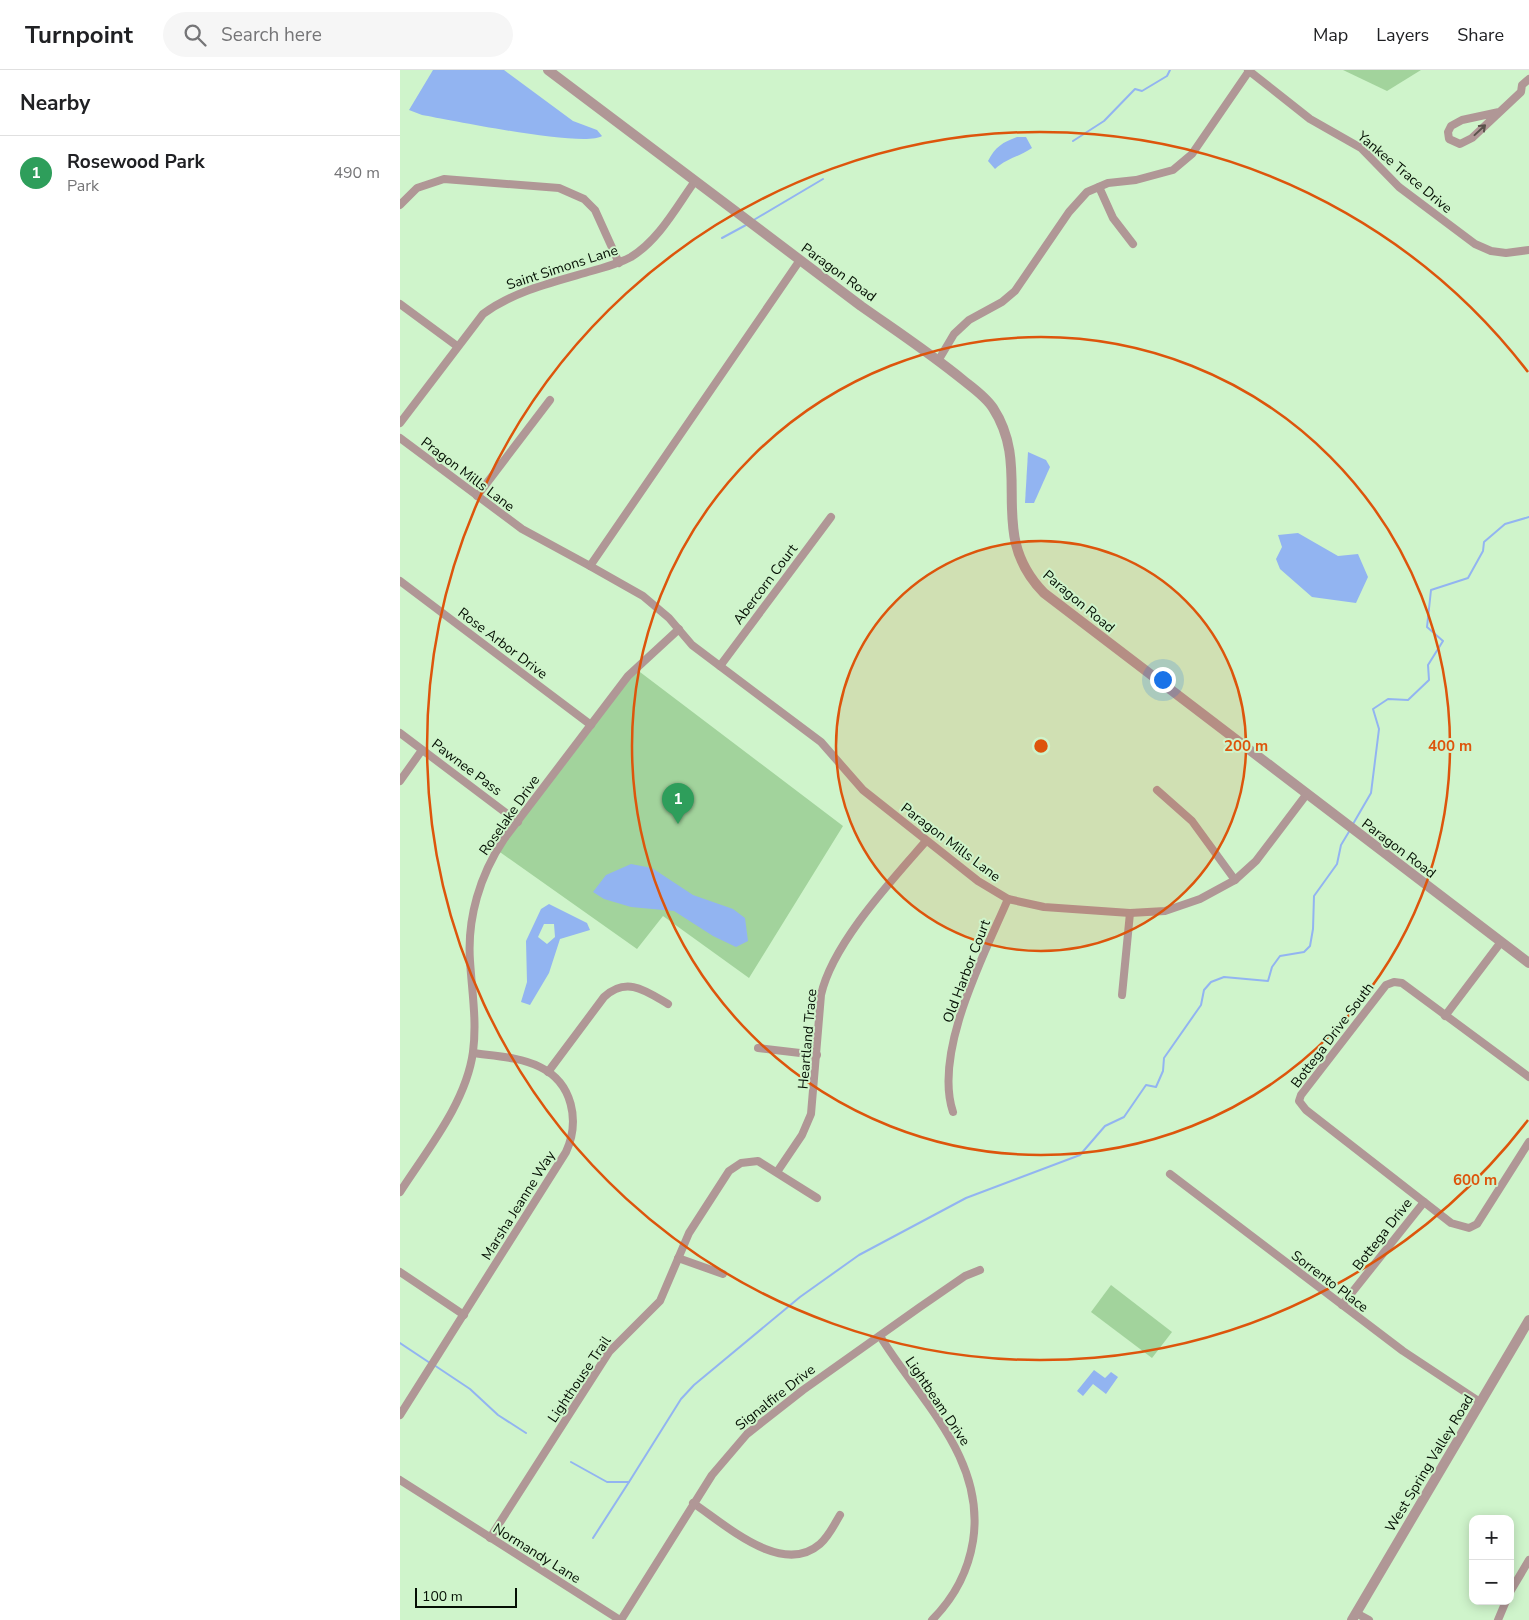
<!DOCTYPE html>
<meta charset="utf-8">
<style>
:root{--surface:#fff;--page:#f6f6f6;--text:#202124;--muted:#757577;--line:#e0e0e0;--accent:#ab4fb9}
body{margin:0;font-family:"Nunito Sans",sans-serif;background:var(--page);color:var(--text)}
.controls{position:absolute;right:15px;bottom:15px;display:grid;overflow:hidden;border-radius:10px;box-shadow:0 2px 12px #0003}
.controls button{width:45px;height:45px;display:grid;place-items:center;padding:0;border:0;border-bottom:1px solid var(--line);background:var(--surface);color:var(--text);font:25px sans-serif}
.scale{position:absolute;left:15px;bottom:12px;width:102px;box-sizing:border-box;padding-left:5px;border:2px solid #040f03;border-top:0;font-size:14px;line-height:18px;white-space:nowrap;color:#040f03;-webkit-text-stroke:4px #cff4cb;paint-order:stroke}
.you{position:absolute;left:762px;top:609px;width:18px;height:18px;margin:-12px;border:4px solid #fff;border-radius:50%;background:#1a73e8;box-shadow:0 0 0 8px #1a73e833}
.badge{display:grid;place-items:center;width:32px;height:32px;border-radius:50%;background:var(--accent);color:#fff;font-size:16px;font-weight:700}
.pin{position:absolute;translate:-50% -41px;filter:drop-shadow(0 1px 2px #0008)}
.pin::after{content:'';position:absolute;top:26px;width:18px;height:15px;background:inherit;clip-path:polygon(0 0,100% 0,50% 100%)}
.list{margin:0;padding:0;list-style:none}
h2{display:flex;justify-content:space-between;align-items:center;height:65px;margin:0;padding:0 20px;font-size:21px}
h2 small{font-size:16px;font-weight:400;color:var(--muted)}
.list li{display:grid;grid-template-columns:32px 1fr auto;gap:15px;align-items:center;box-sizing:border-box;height:75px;padding:0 20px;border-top:1px solid var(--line)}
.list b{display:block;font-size:19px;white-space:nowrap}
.list p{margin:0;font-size:16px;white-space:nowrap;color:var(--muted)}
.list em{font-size:16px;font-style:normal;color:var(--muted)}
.icon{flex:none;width:28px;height:28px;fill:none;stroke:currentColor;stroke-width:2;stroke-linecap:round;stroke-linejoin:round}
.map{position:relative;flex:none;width:1129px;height:1550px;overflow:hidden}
header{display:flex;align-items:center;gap:30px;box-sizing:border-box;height:70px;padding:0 25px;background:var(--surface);border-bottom:1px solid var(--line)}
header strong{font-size:24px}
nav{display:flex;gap:28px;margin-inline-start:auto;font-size:18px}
.search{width:350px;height:45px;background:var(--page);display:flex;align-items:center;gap:12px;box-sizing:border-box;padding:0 18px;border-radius:28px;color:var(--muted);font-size:19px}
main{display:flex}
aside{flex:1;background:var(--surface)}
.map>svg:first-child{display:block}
.green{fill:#a2d39c}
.water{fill:#92b4f1;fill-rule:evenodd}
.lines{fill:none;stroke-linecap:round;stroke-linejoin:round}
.stream{stroke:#92b4f1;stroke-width:2}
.minor{stroke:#b09796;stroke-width:8}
.tertiary{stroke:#b09796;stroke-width:10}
.oneway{stroke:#5a534c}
.ring{fill:none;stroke:#dd550c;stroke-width:2.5}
.labels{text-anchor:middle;stroke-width:4;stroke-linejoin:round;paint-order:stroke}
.street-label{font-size:14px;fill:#040f03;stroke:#cff4cb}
.centre{fill:#dd550c;stroke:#cff4cb;stroke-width:2.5}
.ring-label{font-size:15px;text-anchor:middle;font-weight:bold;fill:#dd550c;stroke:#cff4cb;stroke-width:4;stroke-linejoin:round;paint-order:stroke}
</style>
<header>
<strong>Turnpoint</strong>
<div class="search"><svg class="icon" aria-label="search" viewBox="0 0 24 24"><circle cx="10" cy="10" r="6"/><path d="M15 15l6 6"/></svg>Search here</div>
<nav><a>Map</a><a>Layers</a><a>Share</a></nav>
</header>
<main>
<aside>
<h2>Nearby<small></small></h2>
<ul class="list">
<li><span class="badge" style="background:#2e9e5b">1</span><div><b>Rosewood Park</b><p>Park</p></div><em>490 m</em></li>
</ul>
</aside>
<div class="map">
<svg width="1129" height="1550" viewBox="0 0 1129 1550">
<rect width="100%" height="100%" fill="#cff4cb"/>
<!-- green -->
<g class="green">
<path d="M943 0H1021L987 21Z"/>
<path d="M236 599 443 756 349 908 263 846 237 879 97 780Z"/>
<path d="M711 1215 772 1262 752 1288 691 1242Z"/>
</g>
<!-- water -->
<g class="water">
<path d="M33 0H104L173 51 197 60 202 66C185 78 50 50 22 45L9 40Z"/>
<path d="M617 67H626L632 78C619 87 607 88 595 99L588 91C595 77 603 72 617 67Z"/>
<path d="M628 382 646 390 650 397 634 433H625Z"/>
<path d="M898 463 938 486 958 484 968 507 956 533 912 527 880 499 876 489 882 477 878 465Z"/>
<path d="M231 794 252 798 293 825 333 839 345 848 348 871 336 877 313 866 274 841 231 837 204 829 193 822 206 805Z"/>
<path d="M149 834 187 853 190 860 160 869 149 903 130 935 121 932 127 912 126 871 141 839ZM144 854H154L155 867 147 874 138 867Z"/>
<path d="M694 1300 705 1308 711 1302 718 1307 706 1324 693 1314 683 1326 677 1321Z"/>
</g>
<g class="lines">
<!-- stream -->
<g class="stream">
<path d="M673 71 704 51 735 19 742 21 767 6 770 0"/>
<path d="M352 151 423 109"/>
<path d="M322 168 346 155"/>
<path d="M953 754 971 723 979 659 973 639 988 629 1008 630 1029 610 1028 595 1043 571 1027 557 1031 520 1068 508 1083 481 1084 472 1105 454 1129 447"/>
<path d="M0 1273 30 1293"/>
<path d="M34 1295 70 1319 98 1345 126 1363"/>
<path d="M171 1392 207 1412H229L281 1329 294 1315 400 1227 459 1185 566 1128 680 1085 705 1056 724 1047 746 1015 756 1017 763 1001 764 988 801 935 804 920 811 912 824 907 868 911 872 897 880 886 904 882 910 876 913 859 914 826 937 794 941 775 950 760"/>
<path d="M193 1468 229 1412"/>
</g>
<!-- minor -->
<g class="minor">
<path d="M848 0 910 49 961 78 999 117 1075 174 1091 181 1106 183 1129 180"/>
<path d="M1099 42 1062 50 1051 56 1048 62 1049 69 1060 74 1072 68 1121 22 1122 15 1129 9"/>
<path d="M699 117 713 148 733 174"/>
<path d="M0 135 17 118 44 109 159 118 184 129 195 140 219 193"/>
<path d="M0 234 57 276"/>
<path d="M538 291 554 264 569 250 602 232 615 221 669 142 687 122 708 113 736 110 773 100 792 84 849 1"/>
<path d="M0 353 83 244C114 221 151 213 188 202 203 198 218 194 231 187 259 170 277 136 295 111"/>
<path d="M0 368 122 459 190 496 400 190"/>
<path d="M77 426 150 330"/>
<path d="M190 496 243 526 269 548 292 575 421 672 463 720 578 811 608 829 644 837 730 843 765 841 800 829 835 810 856 791 906 725"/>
<path d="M0 511 191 655"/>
<path d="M320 596 431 447"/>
<path d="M0 663 118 752"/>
<path d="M0 711 22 680"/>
<path d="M757 720 792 751 835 810"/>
<path d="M722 925 730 843"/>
<path d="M1045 946 1101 872"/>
<path d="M358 978 417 985"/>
<path d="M148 1002 204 927C227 906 246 921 268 934"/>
<path d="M1129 1007 1002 913 994 912 986 915 901 1025 899 1031 906 1040 1051 1153 1069 1158 1077 1154 1129 1072"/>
<path d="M553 1042C533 982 584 885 608 829"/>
<path d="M377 1102 402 1065 411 1044 421 925C432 874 492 810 526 771"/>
<path d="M770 1104 1003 1281 1080 1332"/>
<path d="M0 1122C27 1080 66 1033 73 982 77 951 72 922 70 891 67 848 80 805 104 769L228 606 279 559"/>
<path d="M278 1188 323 1204"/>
<path d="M0 1202 64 1245"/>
<path d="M942 1235 1024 1132"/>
<path d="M480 1266C519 1330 586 1388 573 1471 568 1502 554 1528 532 1550"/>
<path d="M0 1345 166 1082C180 1051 173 1013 140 997 120 987 94 986 73 983"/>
<path d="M0 1410 220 1550"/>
<path d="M293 1433C326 1455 382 1507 420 1474 429 1466 434 1455 440 1445"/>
<path d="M90 1468 209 1282 260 1231 289 1163 329 1101 341 1093 358 1091 417 1128"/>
<path d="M1110 1522 1129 1490"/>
<path d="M956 1543 969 1550"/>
<path d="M221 1550 312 1405 347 1364 403 1320 520 1237 565 1206 580 1200"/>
<path d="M1098 1550 1106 1531"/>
</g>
<!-- tertiary -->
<g class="tertiary">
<path d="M148 0C252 79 356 158 461 236 495 260 530 283 563 310 573 318 586 327 593 338 634 401 585 463 644 523L1129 893"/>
<path d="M952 1550 1129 1250"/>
</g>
</g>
<!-- one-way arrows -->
<defs><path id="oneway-shaft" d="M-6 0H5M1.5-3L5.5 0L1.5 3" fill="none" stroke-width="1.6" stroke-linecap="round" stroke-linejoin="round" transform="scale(1.25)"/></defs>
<use class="oneway" href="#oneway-shaft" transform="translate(1080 60) rotate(-43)"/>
<!-- distance rings -->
<circle cx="641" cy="676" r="205" fill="#dd550c" fill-opacity=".12"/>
<g class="ring">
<circle cx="641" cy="676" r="205"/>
<circle cx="641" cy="676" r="409"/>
<path d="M1128 1050A614 614 0 1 1 1128 302"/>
</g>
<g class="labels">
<!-- street labels -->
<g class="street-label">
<text transform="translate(1005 102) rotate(40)" y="5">Yankee Trace Drive</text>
<text transform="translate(162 197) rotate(-18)" y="5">Saint Simons Lane</text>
<text transform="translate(439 202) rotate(36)" y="5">Paragon Road</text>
<text transform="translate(68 404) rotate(37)" y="5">Pragon Mills Lane</text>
<text transform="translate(365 514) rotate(-53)" y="5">Abercorn Court</text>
<text transform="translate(679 531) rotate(40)" y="5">Paragon Road</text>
<text transform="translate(103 573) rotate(37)" y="5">Rose Arbor Drive</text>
<text transform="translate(67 697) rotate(37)" y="5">Pawnee Pass</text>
<text transform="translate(109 745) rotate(-55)" y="5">Roselake Drive</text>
<text transform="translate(551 772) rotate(37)" y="5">Paragon Mills Lane</text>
<text transform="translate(999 778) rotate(37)" y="5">Paragon Road</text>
<text transform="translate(566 901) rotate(-69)" y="5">Old Harbor Court</text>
<text transform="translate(932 965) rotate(-53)" y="5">Bottega Drive South</text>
<text transform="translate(407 969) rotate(-85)" y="5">Heartland Trace</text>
<text transform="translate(118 1135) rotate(-58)" y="5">Marsha Jeanne Way</text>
<text transform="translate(982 1164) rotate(-52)" y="5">Bottega Drive</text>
<text transform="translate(930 1211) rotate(37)" y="5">Sorrento Place</text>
<text transform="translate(179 1309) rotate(-56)" y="5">Lighthouse Trail</text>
<text transform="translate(375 1327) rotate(-38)" y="5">Signalfire Drive</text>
<text transform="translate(538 1331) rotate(56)" y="5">Lightbeam Drive</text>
<text transform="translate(1029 1393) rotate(-59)" y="5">West Spring Valley Road</text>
<text transform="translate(137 1483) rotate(32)" y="5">Normandy Lane</text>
</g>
</g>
<circle cx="641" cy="676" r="8" class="centre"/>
<g class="ring-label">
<text x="846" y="681">200 m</text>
<text x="1050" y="681">400 m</text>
<text x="1075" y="1115">600 m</text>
</g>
</svg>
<div class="controls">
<button>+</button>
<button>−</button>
</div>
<div class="scale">100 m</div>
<div class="you"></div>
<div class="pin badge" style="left:278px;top:754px;background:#2e9e5b">1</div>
</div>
</main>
